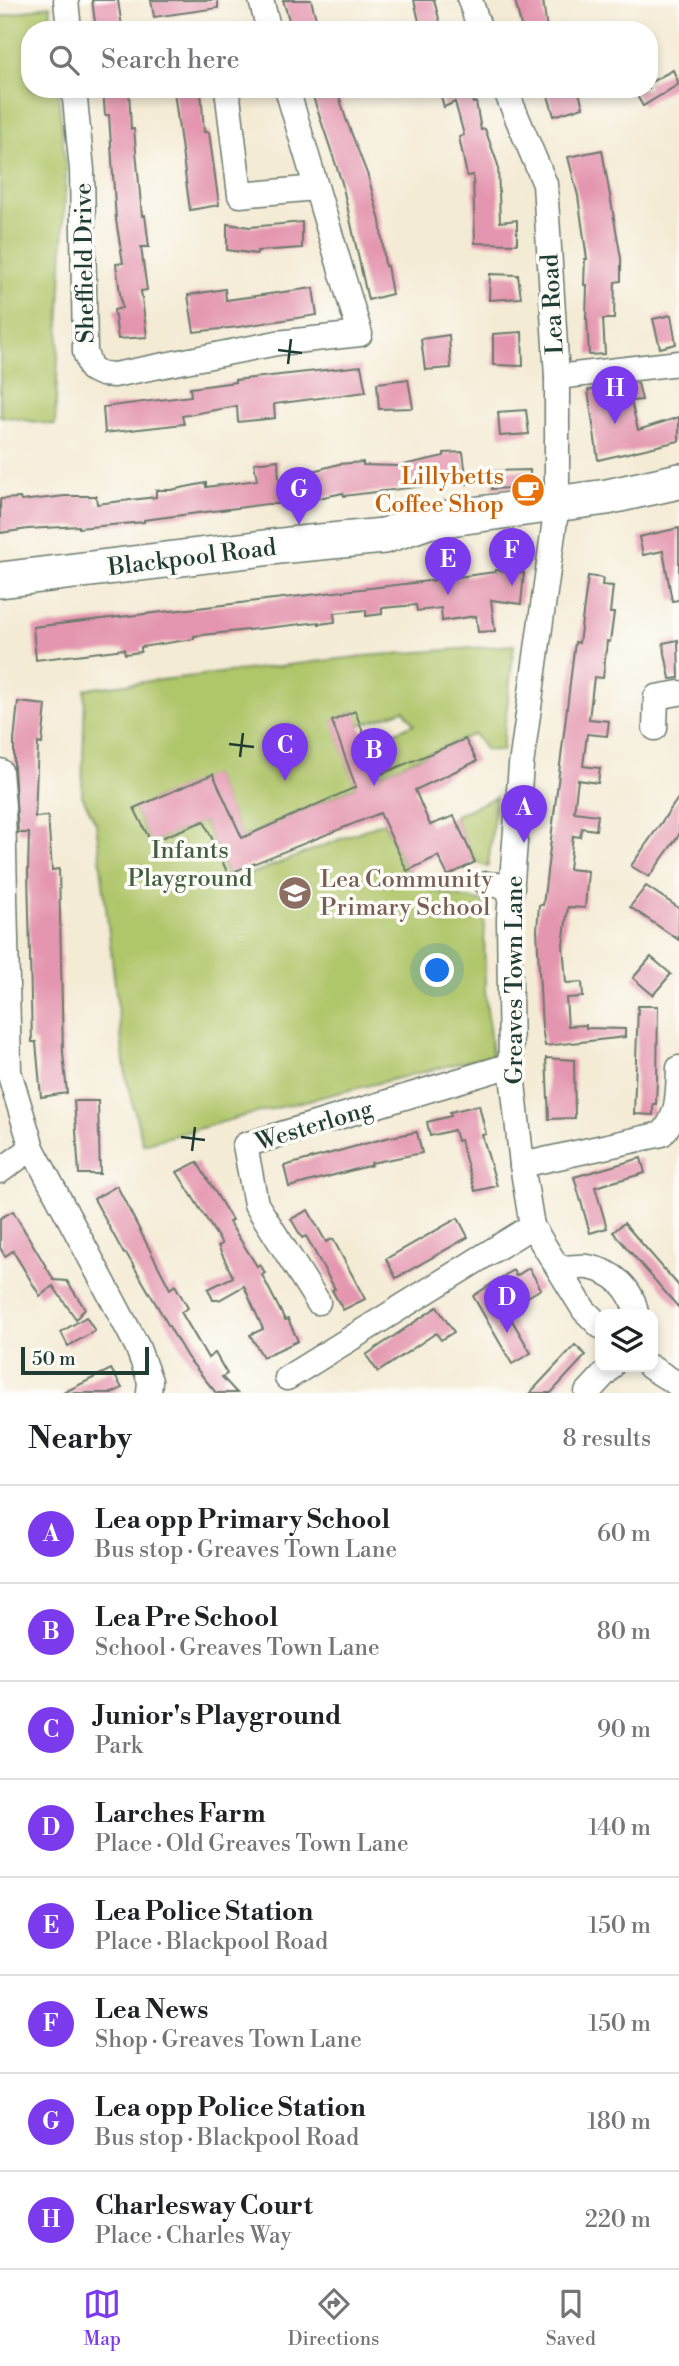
<!DOCTYPE html>
<meta charset="utf-8">
<style>
:root{--surface:#fff;--page:#f6f6f6;--text:#202124;--muted:#757577;--line:#e0e0e0;--accent:#7c3aed}
body{margin:0;font-family:"Libre Bodoni",serif;background:var(--page);color:var(--text)}
.controls{position:absolute;right:21px;bottom:21px;display:grid;overflow:hidden;border-radius:14px;box-shadow:0 4px 10px #0003}
.controls button{width:63px;height:63px;display:grid;place-items:center;padding:0;border:0;border-bottom:2px solid var(--line);background:var(--surface);color:var(--text);font:35px sans-serif}
.scale{position:absolute;left:21px;bottom:18px;width:128px;box-sizing:border-box;padding-left:7px;border:4px solid #1f3d34;border-top:0;font-size:19px;line-height:24px;white-space:nowrap;color:#1f3d34;-webkit-text-stroke:5px #fdfcf7;paint-order:stroke}
.you{position:absolute;left:438px;top:971px;width:24px;height:24px;margin:-18px;border:5px solid #fff;border-radius:50%;background:#1a73e8;box-shadow:0 0 0 10px #1a73e833}
.badge{display:grid;place-items:center;width:46px;height:46px;border-radius:50%;background:var(--accent);color:#fff;font-size:23px;font-weight:700}
.pin{position:absolute;translate:-50% -58px;filter:drop-shadow(0 2px 4px #0008)}
.pin::after{content:'';position:absolute;top:37px;width:24px;height:21px;background:inherit;clip-path:polygon(0 0,100% 0,50% 100%)}
.list{margin:0;padding:0;list-style:none}
h2{display:flex;justify-content:space-between;align-items:center;height:91px;margin:0;padding:0 28px;font-size:30px}
h2 small{font-size:23px;font-weight:400;color:var(--muted)}
.list li{display:grid;grid-template-columns:46px 1fr auto;gap:21px;align-items:center;box-sizing:border-box;height:98px;padding:0 28px;border-top:2px solid var(--line)}
.list b{display:block;font-size:26px;white-space:nowrap}
.list p{margin:0;font-size:23px;white-space:nowrap;color:var(--muted)}
.list em{font-size:23px;font-style:normal;color:var(--muted)}
.icon{flex:none;width:38px;height:38px;fill:none;stroke:currentColor;stroke-width:2;stroke-linecap:round;stroke-linejoin:round}
.map{position:relative;flex:none;width:679px;height:1393px;overflow:hidden}
.search{position:absolute;background:var(--surface);box-shadow:0 4px 10px #0003;left:21px;right:21px;top:21px;height:77px;display:flex;align-items:center;gap:18px;box-sizing:border-box;padding:0 24px;border-radius:28px;color:var(--muted);font-size:26px}
.sheet{height:875px;background:var(--surface)}
nav{display:flex;justify-content:space-around;align-items:center;box-sizing:border-box;height:98px;border-top:2px solid var(--line);background:var(--surface);font-size:19px;color:var(--muted)}
nav a{display:grid;justify-items:center;gap:4px}
nav .on{color:var(--accent)}
.map>svg:first-child{display:block}
.green{fill:#b0c66b;stroke:#688250;stroke-width:2}
.building{fill:#e495af}
.lines{fill:none;stroke-linecap:round;stroke-linejoin:round}
.minor-casing{stroke:#6a7a6c;stroke-width:27}
.highway-casing{stroke:#6a7a6c;stroke-width:38}
.minor{stroke:#fff;stroke-width:24}
.highway{stroke:#fff;stroke-width:35}
.ticks{fill:none;stroke:#1f3d34;stroke-width:2.5}
.labels{text-anchor:middle;stroke-width:7;stroke-linejoin:round;paint-order:stroke}
.street-label{font-size:24px;fill:#1f3d34;stroke:#fdfcf7}
.food-label{font-size:24px;fill:#c56008;stroke:#fdfcf7;text-anchor:end}
.park-label{font-size:24px;fill:#435f42;stroke:#fdfcf7}
.education-label{font-size:24px;fill:#785e54;stroke:#fdfcf7;text-anchor:start}
</style>
<div class="map">
<svg width="679" height="1393" viewBox="0 0 679 1393">
<rect width="100%" height="100%" fill="#fdfcf7"/>
<filter id="ink" filterUnits="userSpaceOnUse"><feTurbulence type="fractalNoise" baseFrequency=".0143" numOctaves="2"/><feDisplacementMap in="SourceGraphic" scale="14" xChannelSelector="R" yChannelSelector="G"/><feConvolveMatrix kernelMatrix="1 2 1 2 8 2 1 2 1" color-interpolation-filters="sRGB"/></filter>
<filter id="wash" filterUnits="userSpaceOnUse"><feTurbulence type="fractalNoise" baseFrequency=".00686" numOctaves="4" result="noise"/><feDisplacementMap in="SourceGraphic" scale="28" xChannelSelector="R" yChannelSelector="G"/><feGaussianBlur stdDeviation="1.57" result="paint"/><feColorMatrix in="noise" values="0 0 0 0 0 0 0 0 0 0 0 0 0 0 0 0 0 1.4 0 .05"/><feComposite in="paint" operator="in"/></filter>
<g filter="url(#wash)">
<rect width="100%" height="100%" fill="#f4ebd5"/>
<!-- green -->
<g class="green">
<path d="M50 5 52 30H30V89H58L66 173 55 425 0 416V17Z"/>
<path d="M514 645 502 751 486 750 474 734 379 775 367 744 414 724 404 710 360 725 354 711 333 721 356 787 242 838 213 775 134 808 151 842 204 821 231 882 384 822 407 871 430 890 484 902 485 990 492 1055 244 1116 143 1144 126 1078 96 823 82 796 85 689 365 656Z"/>
<path d="M496 797 488 867 475 862 454 816Z"/>
</g>
<g id="blocks">
<!-- building -->
<g class="building">
<path d="M92 0H118L122 27 96 30Z"/>
<path d="M151 0H218V8L154 17Z"/>
<path d="M283 0H311L319 30H292Z"/>
<path d="M414 0H434L442 30H421Z"/>
<path d="M515 0H543L547 30H522Z"/>
<path d="M673 70 679 84 643 106 633 89H649V83Z"/>
<path d="M103 89H129L131 129H134L142 216 145 215 149 247H141L147 290 141 291 147 337 118 339 114 310 122 308 116 264 123 263 116 220 109 115H105Z"/>
<path d="M189 89H201L204 132H209L219 205 190 210 174 92Z"/>
<path d="M337 89 346 119 368 176 380 221 385 266H387L392 294 368 300 342 183 313 97Z"/>
<path d="M439 89H486L471 97 473 103 476 102 481 130 485 129 498 165 500 222 517 220V244L475 243 473 175 467 176 459 137 464 135 455 102 444 107Z"/>
<path d="M546 89H578L583 107 554 116Z"/>
<path d="M602 150 621 258V281L615 282 614 319H603L605 354 589 355 587 319H586L587 285H584L585 259H587L578 196 568 157Z"/>
<path d="M302 222V248L257 251V254L227 250V224L250 227Z"/>
<path d="M490 274 518 275 521 298 489 300Z"/>
<path d="M313 288 317 315 238 327 194 332 188 295 225 289 226 300Z"/>
<path d="M671 315 676 344 660 348 653 319Z"/>
<path d="M522 332 523 366 493 365V334Z"/>
<path d="M449 335 451 368 425 370 421 339Z"/>
<path d="M361 366 366 392 274 404 275 418 238 422 237 406 182 416 184 424 105 433 103 407 191 396 190 388 235 382V380Z"/>
<path d="M408 379 413 408 379 409 377 383Z"/>
<path d="M638 383 642 400 631 401 638 430 679 417V441L598 460 588 390Z"/>
<path d="M526 410 529 434 500 436 498 412Z"/>
<path d="M463 452 467 484 432 480 433 485 344 496 343 493 292 504H267L144 520V522L79 528V526L28 529 0 533V499L20 498 21 501 65 496H96L97 504 156 497V490H171L206 483V487L257 480 254 463 278 460 279 480 339 464 363 462V465L399 466 444 456V453Z"/>
<path d="M530 470V487L492 489 494 471Z"/>
<path d="M679 528V600L672 601 663 551 643 555 639 537Z"/>
<path d="M496 570 524 573 521 604 491 600 495 631 478 632 476 616 442 621 441 608 417 611 416 605 382 608V614L366 616V610L334 613 335 622 319 624V622L194 636V639L141 647V652L125 654 124 649 36 660 33 627 413 583 495 572Z"/>
<path d="M588 576 603 578 602 585 613 586 610 613H614L610 642 607 641 603 678 594 677 589 719 609 721 607 736 587 734 583 766 600 768 598 783 578 780 574 812 598 815 596 830 582 828 580 837 573 836 569 869 588 871 585 908 568 907 563 944 566 983 582 982 583 997 566 998 568 1026 586 1025V1028L625 1029V1037L545 1046 542 1028 537 930 539 905H543L575 642 579 643Z"/>
<path d="M678 640 679 678 670 679 663 643Z"/>
<path d="M18 702 46 705 42 744 38 743 35 817 48 816 52 870 59 869 63 1053 67 1093 41 1097 36 1042H32L28 871 29 833H18L14 768V740Z"/>
<path d="M355 711 379 775 465 739 477 761 415 790 430 825 454 816 475 862 448 876 438 856 407 871 380 813 228 874 204 821 151 842 134 808 213 774 242 838 356 787 332 721Z"/>
<path d="M679 797V835L649 877 631 866Z"/>
<path d="M646 886 679 908V940L630 907Z"/>
<path d="M651 957 671 974 653 995 633 978Z"/>
<path d="M638 1006H658L657 1079 656 1104H653V1115L634 1114Z"/>
<path d="M546 1058 574 1060 575 1118 549 1119Z"/>
<path d="M74 1101H98L100 1174H79Z"/>
<path d="M479 1105 486 1134 482 1135 497 1186 475 1191 460 1140 457 1141 454 1130 430 1136 427 1122 451 1116 450 1112Z"/>
<path d="M417 1132 422 1153 371 1163 372 1165 289 1187 284 1166 386 1138Z"/>
<path d="M641 1158 645 1173 595 1187 607 1228 590 1233 574 1177Z"/>
<path d="M197 1162 232 1220 229 1222 257 1266 260 1264 265 1273 262 1275 285 1320 288 1319 298 1341 263 1357 250 1335 263 1329 244 1286 219 1300H213L208 1289 233 1277 218 1246 222 1244 177 1172Z"/>
<path d="M117 1186 170 1289 175 1285 188 1308 181 1312 208 1358 215 1353 227 1374 222 1377 237 1393H216L187 1357 126 1253 124 1254 94 1199Z"/>
<path d="M308 1210 326 1242 333 1239 365 1299 343 1310 332 1290 335 1289 306 1236 302 1238 291 1219Z"/>
<path d="M13 1211 54 1280 67 1281 85 1309 76 1319 53 1286 40 1296 13 1251 5 1256 0 1248V1218Z"/>
<path d="M458 1218 468 1237 396 1278 386 1259Z"/>
<path d="M624 1223 679 1286V1308L613 1232Z"/>
<path d="M529 1268 541 1289 506 1310 531 1353 512 1364 473 1296 513 1270 516 1276Z"/>
<path d="M437 1307 454 1332 441 1340 436 1333 378 1372 366 1355Z"/>
<path d="M86 1317 95 1331 68 1346 61 1332Z"/>
<path d="M575 1345 586 1355 551 1393H530Z"/>
<path d="M111 1369 122 1388 112 1393H63Z"/>
</g>
</g>
</g>
<g filter="url(#ink)">
<use href="#blocks" fill-opacity="0" stroke="#6a7a6c" stroke-width="2"/>
<g class="lines">
<!-- minor casing -->
<g class="minor-casing">
<g id="minor">
<path d="M66 0 69 30"/>
<path d="M261 0 269 30"/>
<path d="M470 0 480 30"/>
<path d="M74 89 82 170 85 352 91 369 102 374 114 375 277 343 360 334 287 89"/>
<path d="M227 89 240 195 316 188"/>
<path d="M505 89 545 184 557 377V505L521 765 509 919 511 1065 522 1165 532 1226 584 1310 600 1326"/>
<path d="M557 377 679 363"/>
<path d="M655 728 656 697 679 693"/>
<path d="M0 771 3 806 9 1072 32 1148 137 1346 150 1381 149 1393"/>
<path d="M487 884 512 887"/>
<path d="M522 1165 662 1134C679 1116 678 1092 679 1068"/>
<path d="M0 1171 32 1148"/>
<path d="M559 1268C568 1268 579 1266 588 1267 613 1271 633 1289 636 1314"/>
<path d="M318 1302 256 1204 245 1145 511 1065"/>
<path d="M650 1367 679 1385"/>
<path d="M287 1378 532 1226"/>
<path d="M587 1393 611 1367"/>
</g>
</g>
<!-- highway casing -->
<g class="highway-casing">
<path id="highway" d="M0 580 289 545 384 536 428 521 607 497 679 481"/>
</g>
<!-- minor -->
<use href="#minor" class="minor"/>
<!-- highway -->
<use href="#highway" class="highway"/>
</g>
</g>
<!-- ticks -->
<path class="ticks" d="M278 350 302 353M288 364 291 339M229 744 254 747M240 757 243 733M181 1137 205 1140M192 1151 195 1127"/>
<!-- icons -->
<defs>
<g id="cafe-disc" transform="scale(1.75)"><circle r="9.5" fill="#e8710a" stroke="#fdfcf7"/><path d="M-5.5-4.5H6V0H3Q3 3.5 0 3.5H-2.5Q-5.5 3.5-5.5 0ZM3-3.2v2h1.7v-2ZM-6 4.5H4V6H-6Z" fill="#fff"/></g>
<g id="school-disc" transform="scale(1.75)"><circle r="9.5" fill="#8d6e63" stroke="#fdfcf7"/><path d="M0-5L7-2L0 1L-7-2ZM-4 1L0 2.5L4 1V4Q0 6-4 4Z" fill="#fff"/></g>
</defs>
<g fill-rule="evenodd">
<use href="#cafe-disc" x="528" y="490"/>
<use href="#school-disc" x="295" y="893"/>
</g>
<g class="labels">
<!-- street labels -->
<g class="street-label">
<text transform="translate(84 263) rotate(-91)" y="8">Sheffield Drive</text>
<text transform="translate(552 304) rotate(-93)" y="8">Lea Road</text>
<text transform="translate(192 557) rotate(-7)" y="8">Blackpool Road</text>
<text transform="translate(514 980) rotate(-90)" y="8">Greaves Town Lane</text>
<text transform="translate(314 1125) rotate(-17)" y="8">Westerlong</text>
</g>
<!-- food labels -->
<g class="food-label">
<text x="504" y="484">Lillybetts<tspan x="504" dy="28">Coffee Shop</tspan></text>
</g>
<!-- park labels -->
<g class="park-label">
<text x="190" y="858">Infants<tspan x="190" dy="28">Playground</tspan></text>
</g>
<!-- education labels -->
<g class="education-label">
<text x="320" y="887">Lea Community<tspan x="320" dy="28">Primary School</tspan></text>
</g>
</g>
</svg>
<div class="controls">
<button><svg class="icon" aria-label="layers" viewBox="0 0 24 24"><path d="M12 4l9 5-9 5-9-5zM3 14l9 5 9-5"/></svg></button>
</div>
<div class="scale">50 m</div>
<div class="you"></div>
<div class="pin badge" style="left:524px;top:843px">A</div>
<div class="pin badge" style="left:374px;top:786px">B</div>
<div class="pin badge" style="left:285px;top:781px">C</div>
<div class="pin badge" style="left:507px;top:1333px">D</div>
<div class="pin badge" style="left:448px;top:595px">E</div>
<div class="pin badge" style="left:512px;top:586px">F</div>
<div class="pin badge" style="left:299px;top:525px">G</div>
<div class="pin badge" style="left:615px;top:424px">H</div>
<div class="search"><svg class="icon" aria-label="search" viewBox="0 0 24 24"><circle cx="10" cy="10" r="6"/><path d="M15 15l6 6"/></svg>Search here</div>
</div>
<section class="sheet">
<h2>Nearby<small>8 results</small></h2>
<ul class="list">
<li><span class="badge">A</span><div><b>Lea opp Primary School</b><p>Bus stop · Greaves Town Lane</p></div><em>60 m</em></li>
<li><span class="badge">B</span><div><b>Lea Pre School</b><p>School · Greaves Town Lane</p></div><em>80 m</em></li>
<li><span class="badge">C</span><div><b>Junior's Playground</b><p>Park</p></div><em>90 m</em></li>
<li><span class="badge">D</span><div><b>Larches Farm</b><p>Place · Old Greaves Town Lane</p></div><em>140 m</em></li>
<li><span class="badge">E</span><div><b>Lea Police Station</b><p>Place · Blackpool Road</p></div><em>150 m</em></li>
<li><span class="badge">F</span><div><b>Lea News</b><p>Shop · Greaves Town Lane</p></div><em>150 m</em></li>
<li><span class="badge">G</span><div><b>Lea opp Police Station</b><p>Bus stop · Blackpool Road</p></div><em>180 m</em></li>
<li><span class="badge">H</span><div><b>Charlesway Court</b><p>Place · Charles Way</p></div><em>220 m</em></li>
</ul>
</section>
<nav>
<a class="on"><svg class="icon" aria-label="map" viewBox="0 0 24 24"><path d="M3 6l6-2 6 2 6-2v14l-6 2-6-2-6 2zM9 4v14M15 6v14"/></svg>Map</a>
<a><svg class="icon" aria-label="directions" viewBox="0 0 24 24"><path d="M12 3l9 9-9 9-9-9zM9 14v-3h6M13 9l2 2-2 2"/></svg>Directions</a>
<a><svg class="icon" aria-label="saved" viewBox="0 0 24 24"><path d="M7 4h10v16l-5-4-5 4z"/></svg>Saved</a>
</nav>
